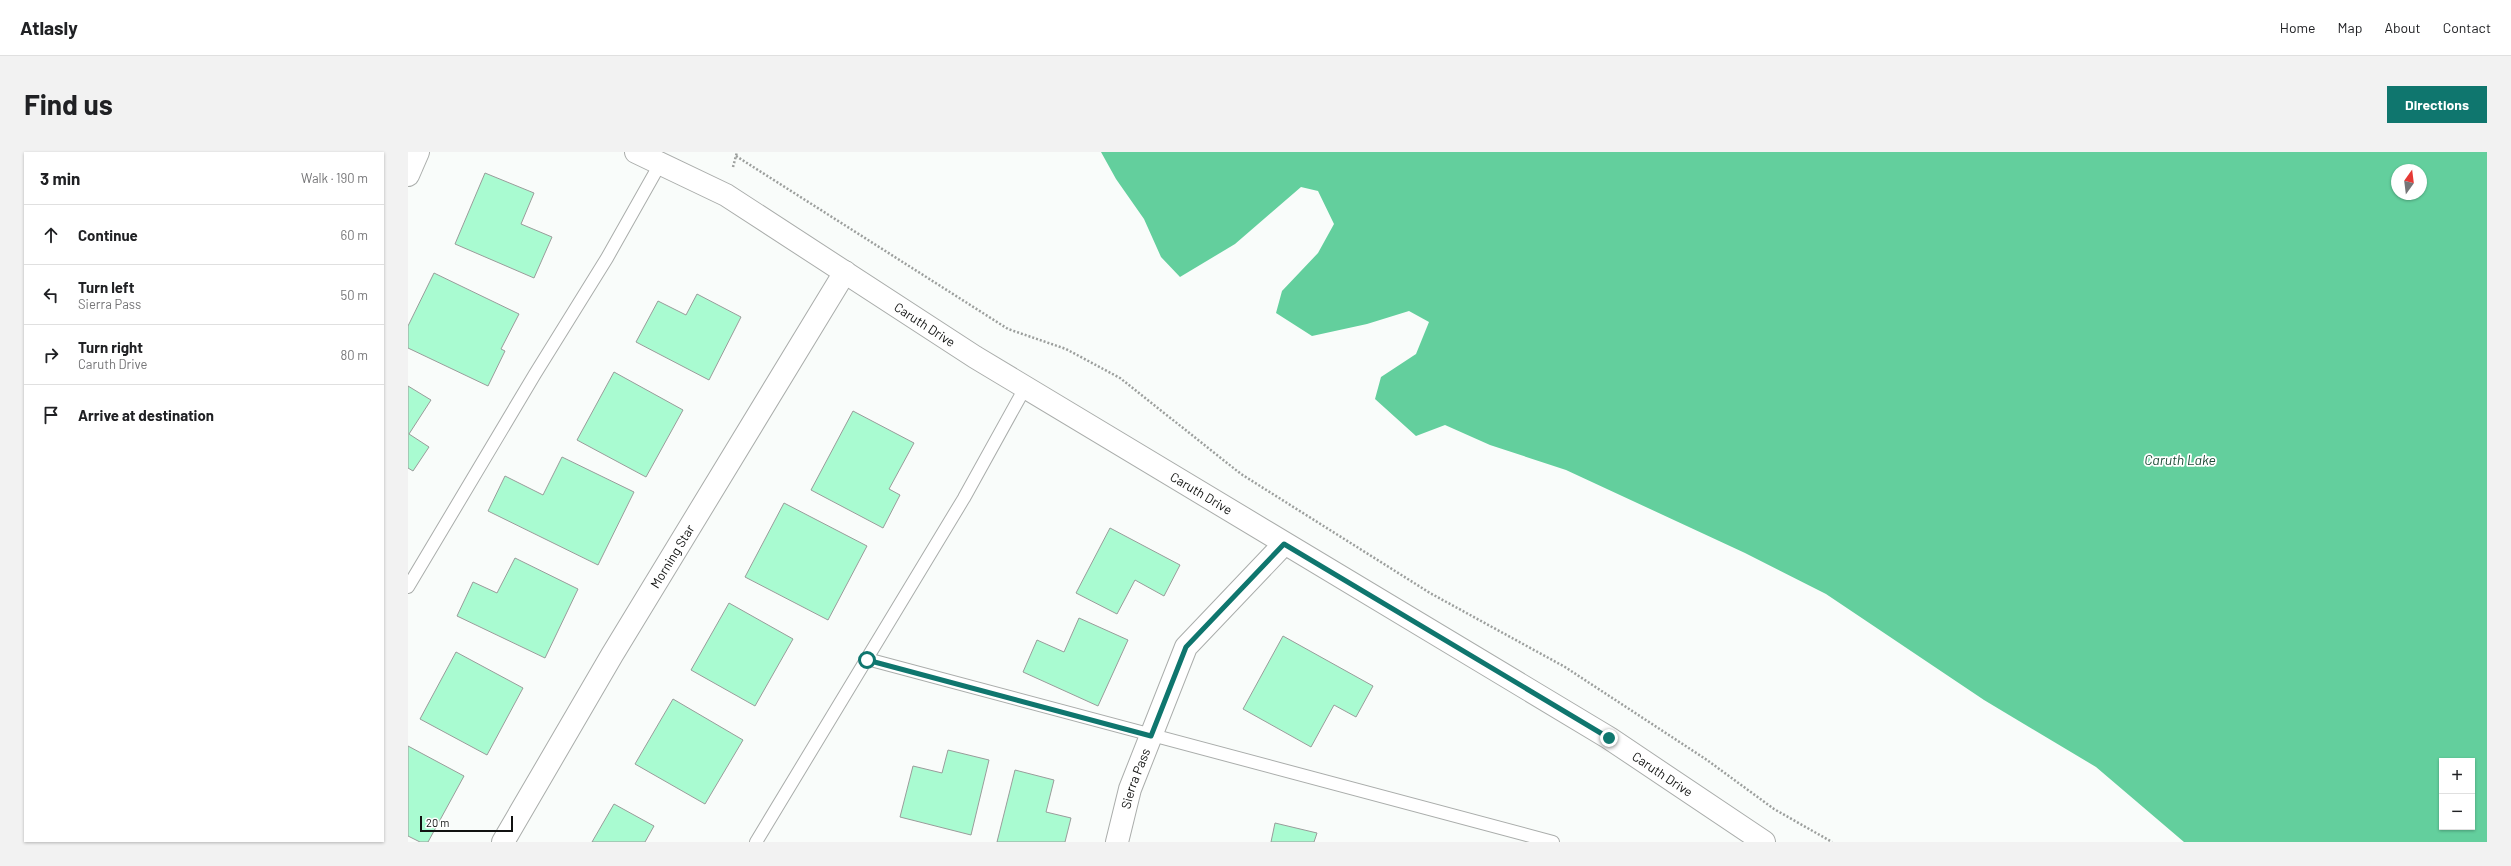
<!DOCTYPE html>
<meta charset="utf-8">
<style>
:root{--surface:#fff;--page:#f2f2f2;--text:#202124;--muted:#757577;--line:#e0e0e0;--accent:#0f766e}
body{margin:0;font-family:Barlow,sans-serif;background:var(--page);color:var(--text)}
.controls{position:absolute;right:12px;bottom:12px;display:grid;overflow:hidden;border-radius:0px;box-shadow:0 1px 3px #0004}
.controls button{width:36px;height:36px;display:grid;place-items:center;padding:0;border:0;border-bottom:1px solid var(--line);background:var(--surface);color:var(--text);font:20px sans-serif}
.compass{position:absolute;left:1983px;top:12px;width:36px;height:36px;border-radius:50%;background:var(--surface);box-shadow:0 1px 3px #0004;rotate:14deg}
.scale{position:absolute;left:12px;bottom:10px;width:93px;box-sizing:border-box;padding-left:4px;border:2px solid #111211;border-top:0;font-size:11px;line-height:14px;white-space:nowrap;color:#111211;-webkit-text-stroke:3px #fff;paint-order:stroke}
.stop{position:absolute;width:12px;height:12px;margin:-9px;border:3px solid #0f766e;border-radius:50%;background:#fff}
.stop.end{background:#0f766e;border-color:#fff;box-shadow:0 1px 4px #0008}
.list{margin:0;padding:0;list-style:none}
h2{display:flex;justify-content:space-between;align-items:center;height:52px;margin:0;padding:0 16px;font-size:17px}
h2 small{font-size:13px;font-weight:400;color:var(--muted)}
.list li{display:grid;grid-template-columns:26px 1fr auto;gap:12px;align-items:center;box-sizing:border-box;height:60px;padding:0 16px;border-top:1px solid var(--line)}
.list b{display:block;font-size:15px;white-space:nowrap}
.list p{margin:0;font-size:13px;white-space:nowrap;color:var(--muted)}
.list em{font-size:13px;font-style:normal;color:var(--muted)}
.icon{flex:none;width:22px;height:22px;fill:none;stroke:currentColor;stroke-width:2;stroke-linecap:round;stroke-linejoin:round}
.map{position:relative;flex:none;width:2079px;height:690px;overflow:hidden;border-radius:0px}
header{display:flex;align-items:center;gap:24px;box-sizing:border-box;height:56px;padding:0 20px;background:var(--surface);border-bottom:1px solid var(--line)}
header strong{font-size:19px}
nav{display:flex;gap:22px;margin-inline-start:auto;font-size:14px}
.intro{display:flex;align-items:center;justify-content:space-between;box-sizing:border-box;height:96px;padding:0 24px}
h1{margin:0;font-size:28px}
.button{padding:10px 18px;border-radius:0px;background:var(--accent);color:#fff;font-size:14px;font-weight:700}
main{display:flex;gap:24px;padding:0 24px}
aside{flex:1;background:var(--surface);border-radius:0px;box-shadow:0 1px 3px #0004}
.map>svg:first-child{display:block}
.water{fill:#63cf9d;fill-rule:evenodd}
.building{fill:#a9fbd1;stroke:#999c9a}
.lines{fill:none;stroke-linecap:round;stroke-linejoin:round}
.lane-casing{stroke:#aaadab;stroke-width:14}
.street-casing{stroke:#aaadab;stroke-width:24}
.secondary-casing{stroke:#aaadab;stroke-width:24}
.path{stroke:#9c9f9d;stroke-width:2.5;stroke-dasharray:2 2;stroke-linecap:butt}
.lane{stroke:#fff;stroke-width:12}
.street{stroke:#fff;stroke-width:22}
.secondary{stroke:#fff;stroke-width:22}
.route{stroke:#0f766e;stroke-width:5}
.labels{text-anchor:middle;stroke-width:3.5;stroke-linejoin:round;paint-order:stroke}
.street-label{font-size:13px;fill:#111211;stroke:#fff}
.water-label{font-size:14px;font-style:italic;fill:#1e4c37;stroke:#fff}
</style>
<header>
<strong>Atlasly</strong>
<nav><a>Home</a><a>Map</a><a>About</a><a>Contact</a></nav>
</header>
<div class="intro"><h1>Find us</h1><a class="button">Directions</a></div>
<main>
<aside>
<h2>3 min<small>Walk · 190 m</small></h2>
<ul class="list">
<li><svg class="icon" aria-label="ahead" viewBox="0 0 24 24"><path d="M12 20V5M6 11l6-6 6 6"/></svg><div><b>Continue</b></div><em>60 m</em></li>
<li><svg class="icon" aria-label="left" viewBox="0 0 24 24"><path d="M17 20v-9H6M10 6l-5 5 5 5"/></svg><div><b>Turn left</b><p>Sierra Pass</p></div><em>50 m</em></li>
<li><svg class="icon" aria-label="right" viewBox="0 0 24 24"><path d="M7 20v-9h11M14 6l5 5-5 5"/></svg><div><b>Turn right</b><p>Caruth Drive</p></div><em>80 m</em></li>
<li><svg class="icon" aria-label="arrive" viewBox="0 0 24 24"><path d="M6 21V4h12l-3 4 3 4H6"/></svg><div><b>Arrive at destination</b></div></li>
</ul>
</aside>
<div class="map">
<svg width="2079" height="690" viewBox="0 0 2079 690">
<rect width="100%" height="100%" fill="#f9fcfa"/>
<!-- water -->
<path class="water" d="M693 0H2079V690H1776L1688 615 1576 548 1418 442 1337 401 1158 318 1082 293 1037 273 1008 284 967 247 973 225 1008 202 1021 170 1001 159 959 172 904 184 868 161 874 139 910 101 926 72 910 39 893 35 827 92 772 125 753 105 736 67 708 27ZM1989 18H2013V42H1989ZM2034 609H2064V675H2034Z"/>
<!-- building -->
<g class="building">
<path d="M77 21 126 41 113 72 144 85 126 126 47 92Z"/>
<path d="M26 121 111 162 93 197 97 199 80 234 0 196V174Z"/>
<path d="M289 142 333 165 301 228 228 190 250 149 278 163Z"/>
<path d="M206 220 275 258 238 325 169 288Z"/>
<path d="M0 234 23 248 1 282 21 295 5 319 0 316Z"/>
<path d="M445 259 506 291 481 337 492 343 475 376 403 338Z"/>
<path d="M154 305 226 340 190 413 80 359 97 324 135 343Z"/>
<path d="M376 351 459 394 420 468 337 425Z"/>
<path d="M702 376 772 413 756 444 727 428 709 462 668 441Z"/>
<path d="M107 406 170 437 137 506 49 464 65 430 89 441Z"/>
<path d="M321 451 385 487 347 554 283 518Z"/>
<path d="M671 466 720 488 690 554 615 520 629 488 656 500Z"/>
<path d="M875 484 965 534 948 565 926 553 903 595 835 557Z"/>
<path d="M48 500 115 536 79 603 12 567Z"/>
<path d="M265 547 335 588 297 652 227 612Z"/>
<path d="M0 594 56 624 20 690H12L0 684Z"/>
<path d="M540 598 581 608 563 683 492 665 505 614 534 621Z"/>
<path d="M607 618 646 628 638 660 663 666 657 690H589Z"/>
<path d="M206 652 246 674 237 690H184Z"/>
<path d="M867 671 909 681 906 690H863Z"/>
</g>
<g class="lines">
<!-- lane casing -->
<g class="lane-casing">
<g id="lane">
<path d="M0 435 127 222 199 106 252 12"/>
<path d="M459 507 1145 690"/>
<path d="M348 690 556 346 618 234"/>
</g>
</g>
<!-- street casing -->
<g class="street-casing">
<g id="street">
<path d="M0 23 10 0"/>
<path id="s1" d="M95 690 204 503 437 120"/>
<path id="s2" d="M709 690 722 637 778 495 876 392"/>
</g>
</g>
<!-- secondary casing -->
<g class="secondary-casing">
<g id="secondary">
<path id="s3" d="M228 0 318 43 567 205 1201 586 1356 690"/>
</g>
</g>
<!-- path -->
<g class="path">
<path d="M328 4 600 177 658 197 712 226 833 322 1022 441 1157 515 1299 608 1366 657 1424 690"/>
<path d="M325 15 329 0"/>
</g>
<!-- lane -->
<use href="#lane" class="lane"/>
<!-- street -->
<use href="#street" class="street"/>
<!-- secondary -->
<use href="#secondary" class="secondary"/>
</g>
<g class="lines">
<!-- route -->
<path class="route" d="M459 508 743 584 778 495 876 392 1201 586"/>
</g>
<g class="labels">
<!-- street labels -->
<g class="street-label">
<text dy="5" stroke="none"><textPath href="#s3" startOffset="337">Caruth Drive</textPath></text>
<text dy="5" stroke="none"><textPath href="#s3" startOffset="661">Caruth Drive</textPath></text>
<text dy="5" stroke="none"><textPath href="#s1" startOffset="332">Morning Star</textPath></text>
<text dy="5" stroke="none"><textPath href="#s3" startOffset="1201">Caruth Drive</textPath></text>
<text dy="5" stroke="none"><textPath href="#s2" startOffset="66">Sierra Pass</textPath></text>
</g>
<!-- water labels -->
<g class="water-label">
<text x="1772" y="313">Caruth Lake</text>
</g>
</g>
</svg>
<div class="controls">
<button>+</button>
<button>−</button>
</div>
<svg class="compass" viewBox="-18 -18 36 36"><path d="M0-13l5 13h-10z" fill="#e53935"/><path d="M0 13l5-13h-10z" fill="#757577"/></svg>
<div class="scale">20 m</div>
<div class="stop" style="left:459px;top:508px"></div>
<div class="stop end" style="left:1201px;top:586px"></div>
</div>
</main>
